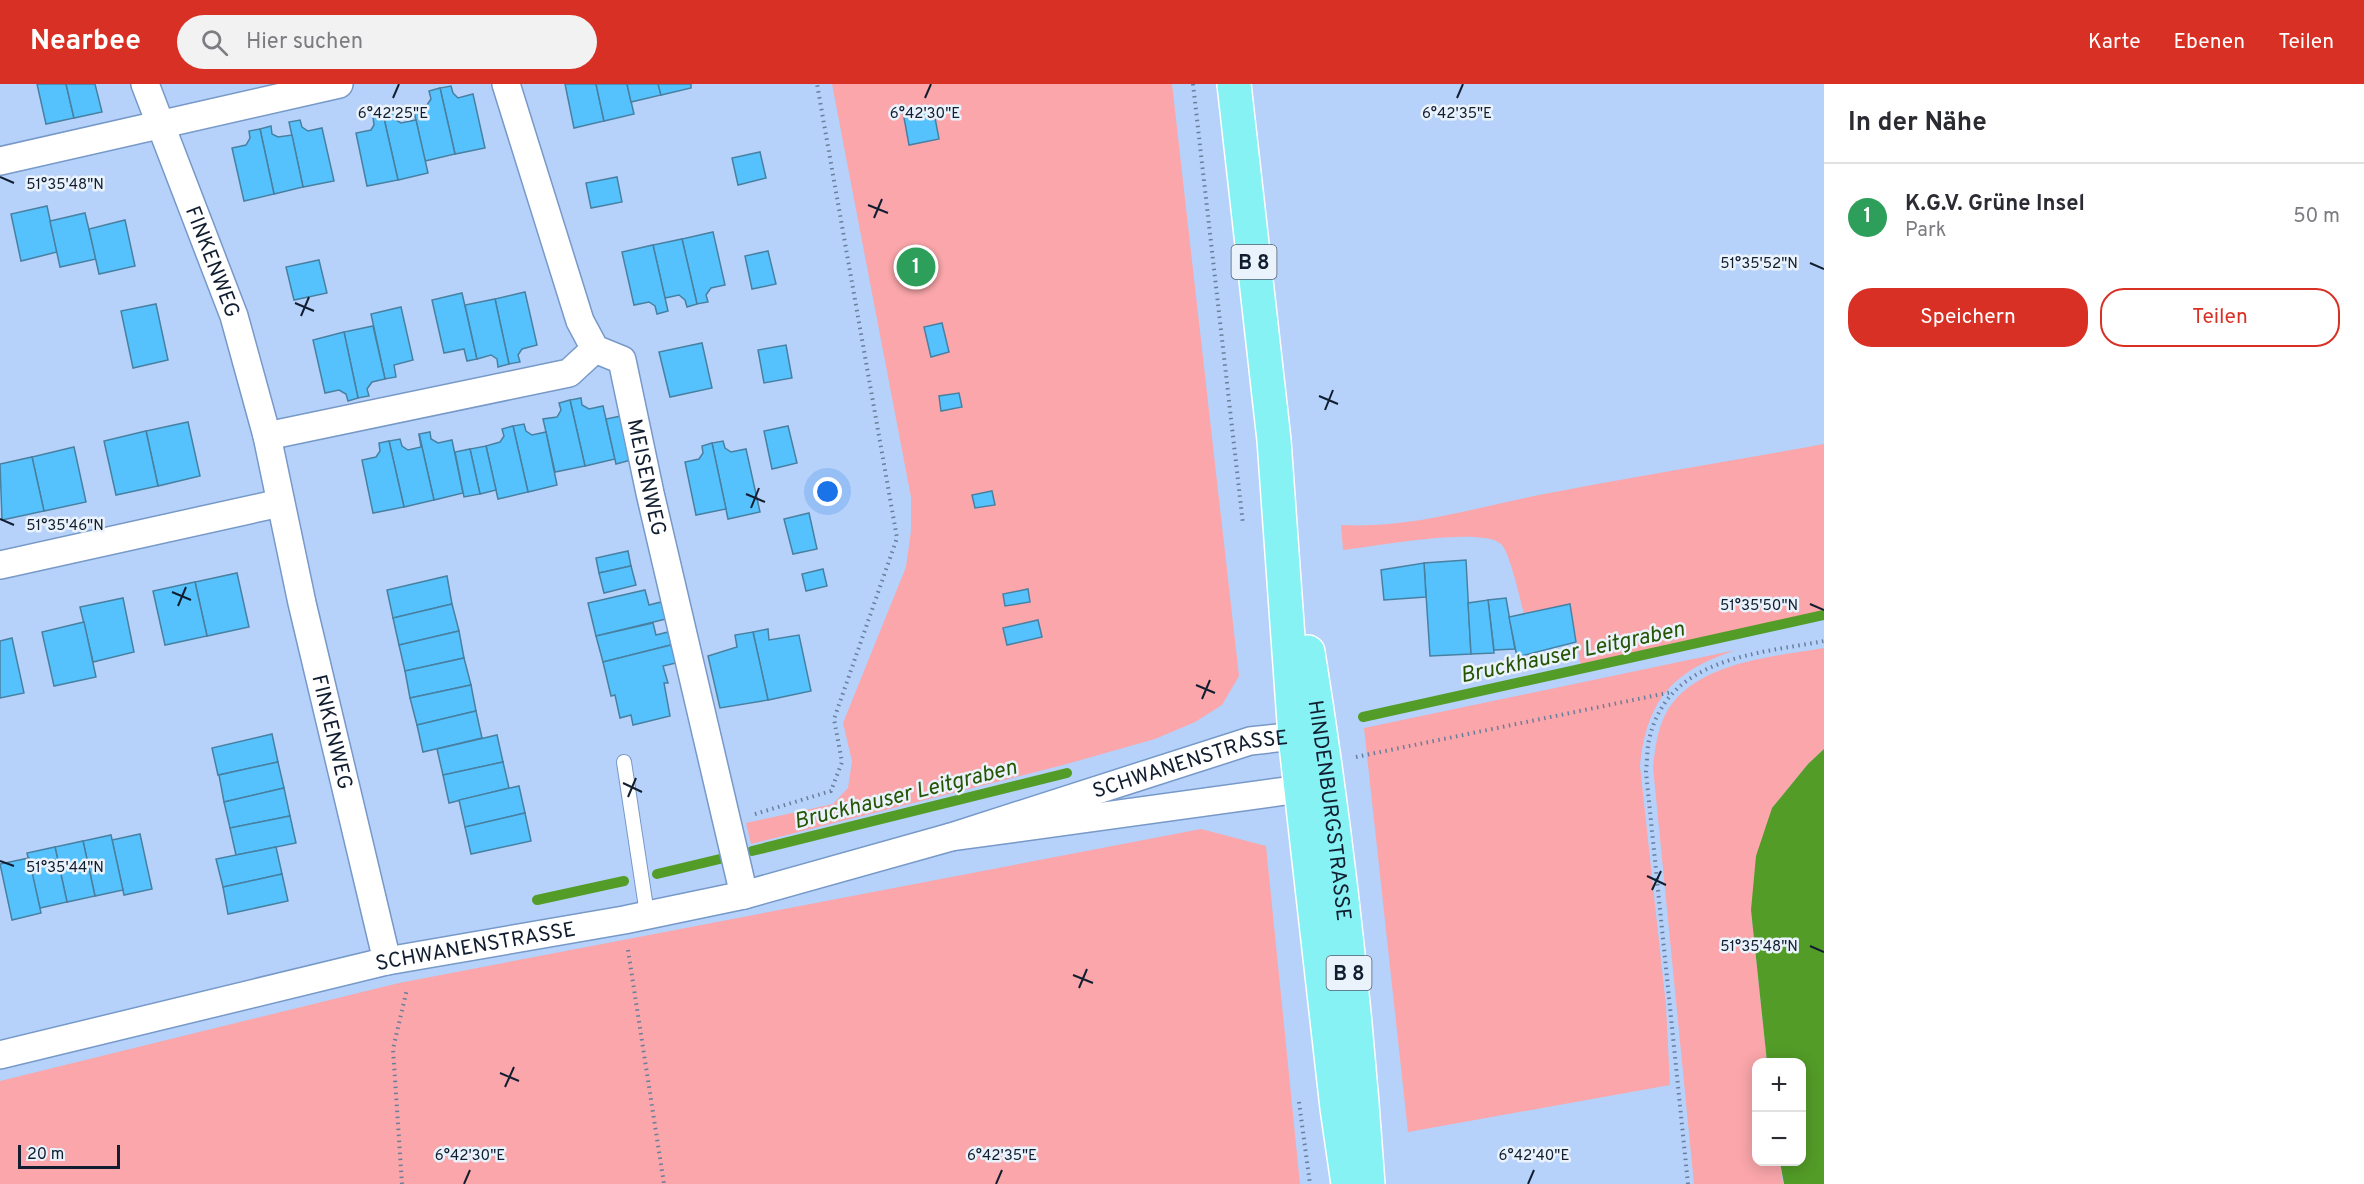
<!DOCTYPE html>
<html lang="de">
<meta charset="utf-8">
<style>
:root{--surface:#fff;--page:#f2f2f3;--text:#2b2b33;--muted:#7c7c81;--line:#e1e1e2;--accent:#d93025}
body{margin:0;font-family:Overpass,sans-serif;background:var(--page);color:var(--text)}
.controls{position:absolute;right:18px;bottom:18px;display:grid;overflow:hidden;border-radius:12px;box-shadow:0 3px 15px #0003}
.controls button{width:54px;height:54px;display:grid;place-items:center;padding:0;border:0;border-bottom:2px solid var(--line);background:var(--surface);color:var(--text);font:30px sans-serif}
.scale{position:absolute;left:18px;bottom:15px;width:102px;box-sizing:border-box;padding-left:6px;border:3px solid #111e30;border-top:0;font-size:16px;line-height:21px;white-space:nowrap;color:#111e30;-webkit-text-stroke:4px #eaf2fc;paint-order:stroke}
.you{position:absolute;left:828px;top:408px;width:21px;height:21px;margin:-15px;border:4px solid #fff;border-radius:50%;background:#1a73e8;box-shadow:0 0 0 9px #1a73e833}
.badge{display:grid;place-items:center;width:39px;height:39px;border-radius:50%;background:var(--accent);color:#fff;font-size:20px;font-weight:700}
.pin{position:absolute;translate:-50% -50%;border:3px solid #fff;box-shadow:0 2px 6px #0006}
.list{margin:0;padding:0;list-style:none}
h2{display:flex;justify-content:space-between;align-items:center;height:78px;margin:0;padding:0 24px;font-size:26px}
h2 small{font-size:20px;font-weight:400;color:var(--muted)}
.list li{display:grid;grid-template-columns:39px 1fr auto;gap:18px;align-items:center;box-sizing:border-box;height:108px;padding:0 24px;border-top:2px solid var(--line)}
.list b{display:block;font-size:22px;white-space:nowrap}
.list p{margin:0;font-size:20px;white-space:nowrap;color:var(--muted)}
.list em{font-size:20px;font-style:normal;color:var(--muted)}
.actions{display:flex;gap:12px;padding:18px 24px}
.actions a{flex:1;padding:14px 0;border:2px solid var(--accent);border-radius:24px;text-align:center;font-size:21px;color:var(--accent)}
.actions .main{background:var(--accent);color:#fff}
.icon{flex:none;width:33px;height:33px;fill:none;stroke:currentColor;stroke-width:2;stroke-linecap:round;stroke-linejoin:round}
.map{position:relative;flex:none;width:1824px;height:1100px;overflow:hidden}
header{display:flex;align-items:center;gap:36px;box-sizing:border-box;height:84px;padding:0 30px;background:var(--accent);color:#fff}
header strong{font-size:28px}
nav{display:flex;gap:33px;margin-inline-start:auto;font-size:21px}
.search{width:420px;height:54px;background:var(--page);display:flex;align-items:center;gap:15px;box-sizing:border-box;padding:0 21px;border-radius:33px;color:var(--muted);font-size:22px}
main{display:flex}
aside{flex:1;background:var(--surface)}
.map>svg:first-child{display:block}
.green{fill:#faa6aa}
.water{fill:#539c28}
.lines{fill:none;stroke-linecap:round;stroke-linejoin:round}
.stream{stroke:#539c28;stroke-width:10}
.building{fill:#55c2fe;stroke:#4880a2;stroke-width:1.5}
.service-casing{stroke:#7799c8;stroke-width:16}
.minor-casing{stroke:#7799c8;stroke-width:30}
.primary-casing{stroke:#fff;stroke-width:36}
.path{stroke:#697e9b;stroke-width:4;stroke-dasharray:1.5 4.5;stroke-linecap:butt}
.service{stroke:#fff;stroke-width:14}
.minor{stroke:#fff;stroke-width:27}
.primary{stroke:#86f2f4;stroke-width:33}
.ticks{fill:none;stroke:#111e30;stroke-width:2}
.labels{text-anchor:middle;stroke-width:5;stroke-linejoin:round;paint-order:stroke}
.shield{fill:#eaf2fc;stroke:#525e6d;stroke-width:1.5}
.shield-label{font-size:20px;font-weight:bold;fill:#111e30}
.street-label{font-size:21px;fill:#111e30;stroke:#eaf2fc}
.water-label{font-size:22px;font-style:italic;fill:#255403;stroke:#eaf2fc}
.ticks-label{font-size:15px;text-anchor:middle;fill:#111e30;stroke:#eaf2fc;stroke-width:5;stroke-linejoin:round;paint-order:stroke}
</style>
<header>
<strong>Nearbee</strong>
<div class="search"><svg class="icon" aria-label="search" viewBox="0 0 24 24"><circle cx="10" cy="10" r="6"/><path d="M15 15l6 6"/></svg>Hier suchen</div>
<nav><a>Karte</a><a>Ebenen</a><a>Teilen</a></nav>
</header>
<main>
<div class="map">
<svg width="1824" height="1100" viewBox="0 0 1824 1100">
<rect width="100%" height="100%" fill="#b6d2fa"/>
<!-- green -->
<g class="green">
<path d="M832 0H1172L1239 592 1222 621 1195 638 1155 655 1063 681 751 760 746 739 833 720 848 704 852 677 843 639 906 483 911 447V413Z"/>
<path d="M1824 360V527L1581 582 1570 520 1524 529C1520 516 1510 468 1501 460 1481 442 1372 463 1343 466L1341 441C1410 445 1478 423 1544 410 1637 392 1731 377 1824 360Z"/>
<path d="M1824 564V665L1808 680 1772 724 1751 826 1767 978H1756V1078H1780L1783 1100H1694L1653 683C1655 665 1657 649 1664 633 1690 578 1772 573 1824 564Z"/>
<path d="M1736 566C1673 587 1647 615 1640 682L1666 922 1670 1001 1408 1048 1364 644Z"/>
<path d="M1201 745 1266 762 1300 1100H0V997L399 899Z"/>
</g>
<!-- water -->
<path class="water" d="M1824 665V1100H1784L1780 1078H1802V978H1767L1751 826 1756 772 1772 724 1808 680Z"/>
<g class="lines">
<!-- stream -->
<g class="stream">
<path d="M1363 633 1824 531"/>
<path d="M752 767 1067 689"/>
<path d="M657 790 724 774"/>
<path d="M537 816 624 797"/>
</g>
</g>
<!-- building -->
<g class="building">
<path d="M37 0H66L74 34 46 40Z"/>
<path d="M66 0H95L102 28 74 34Z"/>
<path d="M565 0H596L604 37 574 44Z"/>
<path d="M596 0H627L634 30 604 37Z"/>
<path d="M627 0H658L661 11 631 18Z"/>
<path d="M658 0H691V4L661 11Z"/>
<path d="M451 2 453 9 458 14 473 10 485 64 455 70 440 4Z"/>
<path d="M440 4 455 70 425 77 413 23 427 21 431 15 429 7Z"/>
<path d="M933 23 939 55 909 61 903 28Z"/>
<path d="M394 28 396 36 401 39 416 36 428 89 398 96 383 30Z"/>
<path d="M383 30 398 96 367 102 356 49 371 46 374 41 373 33Z"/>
<path d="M300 36 302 43 308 47 322 44 334 97 303 103 289 38Z"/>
<path d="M271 42 272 50 278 53 292 51 303 103 274 110 260 45Z"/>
<path d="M260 45 274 110 244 117 232 64 246 61 250 54 249 47Z"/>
<path d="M760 68 766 94 738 101 732 74Z"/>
<path d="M617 93 622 118 591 124 586 99Z"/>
<path d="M47 122 57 168 21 177 11 130Z"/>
<path d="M85 129 96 175 60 183 50 137Z"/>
<path d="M125 136 135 182 99 190 89 145Z"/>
<path d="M713 148 725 201 711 204 706 211 708 218 697 220 682 155Z"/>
<path d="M682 155 697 220 687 223 685 216 679 211 665 214 653 161Z"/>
<path d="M653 161 668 227 657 230 655 222 649 218 634 221 622 168Z"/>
<path d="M768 167 776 200 752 205 745 172Z"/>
<path d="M319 176 327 209 294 216 286 183Z"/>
<path d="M525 208 537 261 522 265 518 271 520 278 509 280 495 215Z"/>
<path d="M462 209 477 275 467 277 464 265 444 269 432 216Z"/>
<path d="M495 215 509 280 498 283 497 275 491 271 477 275 465 221Z"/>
<path d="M156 220 168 276 133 284 121 227Z"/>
<path d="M401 223 413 276 394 281 396 293 385 295 371 230Z"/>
<path d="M942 239 949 268 931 273 924 243Z"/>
<path d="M373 242 385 295 372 298 367 305 369 312 358 314 344 248Z"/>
<path d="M344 248 358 314 348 317 346 310 339 306 325 309 313 256Z"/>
<path d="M702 259 712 304 670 313 659 268Z"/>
<path d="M786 261 792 294 764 299 758 266Z"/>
<path d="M959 309 962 323 941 327 939 312Z"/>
<path d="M581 314 582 321 589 325 603 322 615 375 585 382 570 316Z"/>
<path d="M570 316 585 382 555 388 543 335 557 333 561 326 559 319Z"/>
<path d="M621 332 631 376 616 380 606 335Z"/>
<path d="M188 338 200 392 158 402 146 347Z"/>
<path d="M524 340 526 347 532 351 546 348 557 401 528 408 513 342Z"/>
<path d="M513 342 528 408 498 415 486 362 500 358 504 352 502 345Z"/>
<path d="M788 342 797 379 772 385 764 347Z"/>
<path d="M146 347 158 402 116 411 104 357Z"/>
<path d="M430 348 431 355 438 359 452 356 463 409 434 416 419 350Z"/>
<path d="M419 350 434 416 404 423 389 357 400 355 402 362 408 366 421 363Z"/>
<path d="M389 357 404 423 373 429 362 376 376 373 380 367 379 359Z"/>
<path d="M723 357 725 364 731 368 746 365 760 428 728 435 712 359Z"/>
<path d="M712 359 726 425 696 431 685 378 699 375 703 369 702 362Z"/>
<path d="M486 362 496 406 480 410 470 365Z"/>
<path d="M74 363 86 418 44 427 32 373Z"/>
<path d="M470 365 480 410 464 413 455 368Z"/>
<path d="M32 373 44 427 2 436 0 380Z"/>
<path d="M992 407 995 421 975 424 972 411Z"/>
<path d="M809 429 817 465 793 470 784 435Z"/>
<path d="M628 467 631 482 599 489 596 474Z"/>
<path d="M1466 476 1471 570 1430 572 1424 479Z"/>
<path d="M1424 479 1426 513 1384 516 1381 486Z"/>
<path d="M631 482 636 501 604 509 599 489Z"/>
<path d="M823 485 827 502 806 507 802 490Z"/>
<path d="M237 489 249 543 207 552 195 498Z"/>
<path d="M447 492 452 520 393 534 387 506Z"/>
<path d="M195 498 207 552 165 561 153 507Z"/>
<path d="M1028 505 1030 518 1005 522 1003 510Z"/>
<path d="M645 506 649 521 661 518 666 535 596 552 588 519Z"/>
<path d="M123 514 134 568 93 578 80 523Z"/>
<path d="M1506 514 1515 565 1494 566 1488 516Z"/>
<path d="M1488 516 1494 569 1471 570 1468 519Z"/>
<path d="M452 520 459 547 399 561 393 534Z"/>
<path d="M1570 520 1576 558 1517 573 1509 533Z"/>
<path d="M1038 536 1042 553 1007 561 1003 544Z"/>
<path d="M84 538 96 593 54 602 42 548Z"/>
<path d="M653 539 656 551 668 548 671 561 603 578 596 552Z"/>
<path d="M768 545 769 556 799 551 811 607 768 616 753 548Z"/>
<path d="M459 547 464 574 405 587 399 561Z"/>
<path d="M753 548 768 616 720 624 708 572 737 563 735 551Z"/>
<path d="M12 554 24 609 0 614V557Z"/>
<path d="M671 561 676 579 663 582 668 599H664L670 632 633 641 631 631 620 634 615 611 611 612 603 578Z"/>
<path d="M464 574 471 601 410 614 405 587Z"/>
<path d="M471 601 476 627 417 641 410 614Z"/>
<path d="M476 627 482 654 423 668 417 641Z"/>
<path d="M272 650 278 678 218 691 212 664Z"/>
<path d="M497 651 503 678 443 691 437 665Z"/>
<path d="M278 678 284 704 224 718 219 691Z"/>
<path d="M503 678 509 704 449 719 443 691Z"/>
<path d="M519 702 525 729 465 743 459 716Z"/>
<path d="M284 704 290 732 230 744 224 718Z"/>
<path d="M525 729 531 757 471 770 465 743Z"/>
<path d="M290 732 296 759 236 771 230 744Z"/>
<path d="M140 750 152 805 124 811 112 756Z"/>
<path d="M111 751 123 806 95 812 83 757Z"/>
<path d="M83 757 95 812 67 818 55 763Z"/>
<path d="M55 763 67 818 40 824 27 769Z"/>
<path d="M276 763 282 790 223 803 216 775Z"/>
<path d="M29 774 41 829 12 836 0 780Z"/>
<path d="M282 790 288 817 228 830 223 803Z"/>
</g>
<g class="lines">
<!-- service casing -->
<g class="service-casing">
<path id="service" d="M624 678 647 830"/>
</g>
<!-- minor casing -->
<g class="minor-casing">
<g id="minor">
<path id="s1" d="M145 0 234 232 267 352 302 519 387 877"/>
<path id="s2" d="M506 0 580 237 595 265 622 276 650 409 744 811"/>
<path d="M0 77 339 0"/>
<path d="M267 352 569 289 595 265"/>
<path d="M0 481 280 419"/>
<path d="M951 753 1300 705 1314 691"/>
<path id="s3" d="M0 971 387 877 624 836 744 811 951 753 1250 657 1295 652 1309 665"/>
</g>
</g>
<!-- primary casing -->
<g class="primary-casing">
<g id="primary">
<path d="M1234 0 1274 356 1295 652 1337 1024 1348 1100"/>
<path id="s4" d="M1308 568C1336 744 1356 922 1368 1100"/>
</g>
</g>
<!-- path -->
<g class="path">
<path d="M1193 0 1243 440"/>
<path d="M1356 673 1672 608"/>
<path d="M755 730 831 707 842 678 834 635 897 454 817 0"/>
<path d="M628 866 664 1100"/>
<path d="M1299 1018 1310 1100"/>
<path d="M402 1100 393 965 407 905"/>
<path d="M1688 1100 1646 688C1647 678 1647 666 1649 656 1667 573 1757 570 1824 557"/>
</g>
<!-- service -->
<use href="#service" class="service"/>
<!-- minor -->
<use href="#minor" class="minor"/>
<!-- primary -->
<use href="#primary" class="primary"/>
</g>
<!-- ticks -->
<path class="ticks" d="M393 14 399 0M925 14 931 0M1457 14 1463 0M0 93 14 99M868 121 888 129M874 134 882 115M1810 179 1824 185M295 219 314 227M301 232 309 213M1319 312 1338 320M1325 326 1333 306M746 410 765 418M751 424 759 404M0 435 14 441M172 508 191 516M1810 520 1824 526M178 522 186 503M1196 601 1215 609M1202 615 1210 596M623 699 642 708M628 713 636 694M0 777 14 782M1647 792 1666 801M1652 806 1661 787M1810 862 1824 868M1073 891 1093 899M1079 904 1087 885M500 989 519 997M505 1003 514 983M464 1100 470 1086M996 1100 1002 1086M1528 1100 1534 1086"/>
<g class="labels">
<!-- shield labels -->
<g class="shield">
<rect x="1231.5" y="161" width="45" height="34" rx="4.5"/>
<rect x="1326.5" y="872" width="45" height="34" rx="4.5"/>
</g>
<g class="shield-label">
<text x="1254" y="185">B 8</text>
<text x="1349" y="896">B 8</text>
</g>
<!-- street labels -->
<g class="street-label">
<text dy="7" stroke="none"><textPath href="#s1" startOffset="190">FINKENWEG</textPath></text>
<text dy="7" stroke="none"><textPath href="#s2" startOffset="429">MEISENWEG</textPath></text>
<text dy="7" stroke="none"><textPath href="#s1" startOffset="676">FINKENWEG</textPath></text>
<text dy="7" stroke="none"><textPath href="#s3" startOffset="1227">SCHWANENSTRASSE</textPath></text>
<text dy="7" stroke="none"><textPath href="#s4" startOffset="160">HINDENBURGSTRASSE</textPath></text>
<text dy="7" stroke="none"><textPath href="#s3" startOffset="488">SCHWANENSTRASSE</textPath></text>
</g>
<!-- water labels -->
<g class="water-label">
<text transform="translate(1572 567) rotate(-12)" y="8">Bruckhauser Leitgraben</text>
<text transform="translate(905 709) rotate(-14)" y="8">Bruckhauser Leitgraben</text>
</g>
</g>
<g class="ticks-label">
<text x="393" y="34">6°42'25"E</text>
<text x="925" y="34">6°42'30"E</text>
<text x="1457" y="34">6°42'35"E</text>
<text x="65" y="105">51°35'48"N</text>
<text x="1759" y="184">51°35'52"N</text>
<text x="65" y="446">51°35'46"N</text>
<text x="1759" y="526">51°35'50"N</text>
<text x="65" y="788">51°35'44"N</text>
<text x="1759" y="867">51°35'48"N</text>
<text x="470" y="1076">6°42'30"E</text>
<text x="1002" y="1076">6°42'35"E</text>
<text x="1534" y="1076">6°42'40"E</text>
</g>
</svg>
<div class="controls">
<button>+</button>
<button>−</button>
</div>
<div class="scale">20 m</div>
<div class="you"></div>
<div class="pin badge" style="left:916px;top:183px;background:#2e9e5b">1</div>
</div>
<aside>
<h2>In der Nähe<small></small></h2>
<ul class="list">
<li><span class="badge" style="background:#2e9e5b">1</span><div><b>K.G.V. Grüne Insel</b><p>Park</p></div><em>50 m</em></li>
</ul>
<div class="actions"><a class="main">Speichern</a><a>Teilen</a></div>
</aside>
</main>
